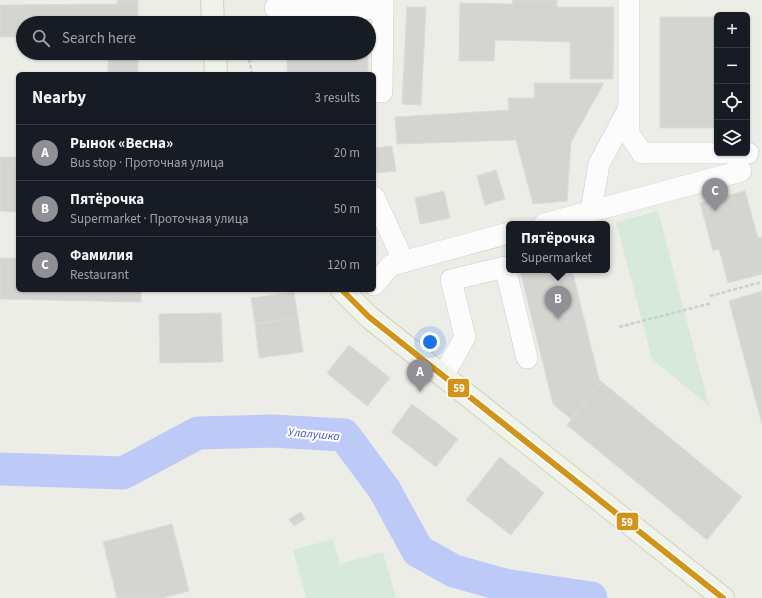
<!DOCTYPE html>
<meta charset="utf-8">
<style>
:root{--surface:#171b24;--page:#242831;--text:#f1f3f6;--muted:#9ea1a6;--line:#363941;--accent:#909094}
body{margin:0;font-family:"Source Sans 3",sans-serif;background:var(--page);color:var(--text)}
.controls{position:absolute;right:12px;top:12px;display:grid;overflow:hidden;border-radius:6px;box-shadow:0 1px 3px #0004}
.controls button{width:36px;height:36px;display:grid;place-items:center;padding:0;border:0;border-bottom:1px solid var(--line);background:var(--surface);color:var(--text);font:20px sans-serif}
.you{position:absolute;left:430px;top:342px;width:14px;height:14px;margin:-10px;border:3px solid #fff;border-radius:50%;background:#1a73e8;box-shadow:0 0 0 6px #1a73e833}
.badge{display:grid;place-items:center;width:26px;height:26px;border-radius:50%;background:var(--accent);color:#fff;font-size:13px;font-weight:700}
.pin{position:absolute;translate:-50% -33px;filter:drop-shadow(0 1px 2px #0008)}
.pin::after{content:'';position:absolute;top:21px;width:14px;height:12px;background:inherit;clip-path:polygon(0 0,100% 0,50% 100%)}
.popup{position:absolute;left:506px;top:221px;width:104px;height:52px;box-sizing:border-box;display:grid;place-content:center;border-radius:6px;background:var(--surface);filter:drop-shadow(0 1px 3px #0005);font-size:13px;white-space:nowrap;color:var(--muted)}
.popup b{font-size:15px;color:var(--text)}
.popup::after{content:'';position:absolute;left:50%;top:100%;margin-left:-8px;border:8px solid transparent;border-top-color:var(--surface)}
.list{margin:0;padding:0;list-style:none}
h2{display:flex;justify-content:space-between;align-items:center;height:52px;margin:0;padding:0 16px;font-size:17px}
h2 small{font-size:13px;font-weight:400;color:var(--muted)}
.list li{display:grid;grid-template-columns:26px 1fr auto;gap:12px;align-items:center;box-sizing:border-box;height:56px;padding:0 16px;border-top:1px solid var(--line)}
.list b{display:block;font-size:15px;white-space:nowrap}
.list p{margin:0;font-size:13px;white-space:nowrap;color:var(--muted)}
.list em{font-size:13px;font-style:normal;color:var(--muted)}
.icon{flex:none;width:22px;height:22px;fill:none;stroke:currentColor;stroke-width:2;stroke-linecap:round;stroke-linejoin:round}
.map{position:relative;flex:none;width:762px;height:598px;overflow:hidden}
.search{position:absolute;background:var(--surface);box-shadow:0 1px 3px #0004;left:16px;top:16px;width:360px;height:44px;display:flex;align-items:center;gap:10px;box-sizing:border-box;padding:0 14px;border-radius:22px;color:var(--muted);font-size:15px}
.panel{position:absolute;background:var(--surface);box-shadow:0 1px 3px #0004;left:16px;top:72px;width:360px;height:220px;border-radius:6px}
.map>svg:first-child{display:block}
.green{fill:#d6e9db}
.lines{fill:none;stroke-linecap:round;stroke-linejoin:round}
.river{stroke:#bdc9f6;stroke-width:33}
.building{fill:#d4d4d1;stroke:#dcdcd7}
.minor-casing{stroke:#cacaca;stroke-width:22}
.major-casing{stroke:#d2d4b7;stroke-width:24}
.path{stroke:#cccfcf;stroke-width:2.5;stroke-dasharray:4 2;stroke-linecap:butt}
.minor{stroke:#fcfcfc;stroke-width:21}
.major{stroke:#f0f3e9;stroke-width:22}
.bus-1-casing{stroke:#fff;stroke-width:9}
.bus-1{stroke:#d1941a;stroke-width:6}
.labels{text-anchor:middle;stroke-width:4;stroke-linejoin:round;paint-order:stroke}
.water-label{font-size:12px;font-style:italic;fill:#4b59c0;stroke:#fff}
.line-badge{stroke:#fff;stroke-width:1.5}
.badge-label{font-size:11px;text-anchor:middle;font-weight:bold;fill:#fff}
</style>
<div class="map">
<svg width="762" height="598" viewBox="0 0 762 598">
<rect width="100%" height="100%" fill="#edede8"/>
<!-- green -->
<g class="green">
<path d="M658 211 709 406 652 359 616 222Z"/>
<path d="M333 539 340 564 383 552 396 598H306L293 550Z"/>
</g>
<g class="lines">
<!-- river -->
<path class="river" d="M0 469 123 473 198 433 272 431 344 435 384 489 418 551 454 571 504 585 591 598"/>
</g>
<!-- building -->
<g class="building">
<path d="M117 0H138V23H23V37H0V5L117 4Z"/>
<path d="M513 0H557V7H614L613 79H570V42L495 40 494 61H459L460 3 512 4Z"/>
<path d="M407 7H426L421 105 402 104Z"/>
<rect x="660" y="17" width="57" height="111"/>
<rect x="108" y="53" width="30" height="21"/>
<rect x="287" y="53" width="81" height="21"/>
<path d="M534 83H604L571 142 567 201 533 204 516 140 397 144 395 117 509 110 508 98H535Z"/>
<path d="M392 146 396 171 377 173 374 148Z"/>
<path d="M0 157H16V170H18V258H17L18 212 0 211Z"/>
<path d="M496 170 505 199 485 205 477 176Z"/>
<path d="M444 191 450 218 420 224 415 198Z"/>
<path d="M745 191 758 238 762 237V274L728 283 719 249 713 251 700 203Z"/>
<path d="M0 258H18V290H141V302L0 299Z"/>
<path d="M520 270H572L599 379 602 382 571 419 553 404Z"/>
<path d="M762 291V424L729 301Z"/>
<path d="M294 292 298 318 255 324 251 298Z"/>
<path d="M221 313 223 362 160 363 159 314Z"/>
<path d="M298 318 303 352 259 358 255 324Z"/>
<path d="M349 345 390 378 367 406 327 373Z"/>
<path d="M602 382 742 497 707 540 567 425Z"/>
<path d="M412 404 458 439 436 467 391 432Z"/>
<path d="M500 457 544 493 511 535 466 500Z"/>
<path d="M301 512 305 519 294 526 289 519Z"/>
<path d="M172 524 189 591 162 598H117L103 542Z"/>
</g>
<g class="lines">
<!-- minor casing -->
<g class="minor-casing">
<g id="minor">
<path d="M629 0V134L642 153H748"/>
<path d="M275 8 383 9"/>
<path d="M374 92H382L383 0"/>
<path d="M374 197 404 262"/>
<path d="M591 211 599 164 628 110"/>
<path d="M544 224 741 171"/>
<path d="M374 285 391 265 509 233"/>
<path d="M443 376 465 337 451 280 505 267 527 358"/>
</g>
</g>
<!-- major casing -->
<g class="major-casing">
<g id="major">
<path d="M212 0 213 23"/>
<path d="M215 53 216 74"/>
<path d="M342 290 369 317 723 598"/>
</g>
</g>
<!-- path -->
<g class="path">
<path d="M248 53 252 74"/>
<path d="M710 296 762 282"/>
<path d="M619 327 712 303"/>
</g>
<!-- minor -->
<use href="#minor" class="minor"/>
<!-- major -->
<use href="#major" class="major"/>
<!-- bus-1 casing -->
<g class="bus-1-casing">
<path id="bus-1" d="M342 290 369 317 723 598"/>
</g>
<!-- bus-1 -->
<use href="#bus-1" class="bus-1"/>
</g>
<g class="labels">
<!-- water labels -->
<g class="water-label">
<text transform="translate(314 434) rotate(5)" y="4">Улалушка</text>
</g>
</g>
<g class="line-badge">
<rect x="447" y="378" width="23" height="20" rx="4" fill="#d1941a"/>
<rect x="616" y="512" width="23" height="19" rx="4" fill="#d1941a"/>
</g>
<g class="badge-label">
<text x="459" y="392">59</text>
<text x="627" y="526">59</text>
</g>
</svg>
<div class="controls">
<button>+</button>
<button>−</button>
<button><svg class="icon" aria-label="locate" viewBox="0 0 24 24"><circle cx="12" cy="12" r="6"/><path d="M12 2v4M12 18v4M2 12h4M18 12h4"/></svg></button>
<button><svg class="icon" aria-label="layers" viewBox="0 0 24 24"><path d="M12 4l9 5-9 5-9-5zM3 14l9 5 9-5"/></svg></button>
</div>
<div class="you"></div>
<div class="pin badge" style="left:420px;top:392px">A</div>
<div class="pin badge" style="left:558px;top:319px">B</div>
<div class="popup"><b>Пятёрочка</b>Supermarket</div>
<div class="pin badge" style="left:715px;top:211px">C</div>
<div class="search"><svg class="icon" aria-label="search" viewBox="0 0 24 24"><circle cx="10" cy="10" r="6"/><path d="M15 15l6 6"/></svg>Search here</div>
<section class="panel">
<h2>Nearby<small>3 results</small></h2>
<ul class="list">
<li><span class="badge">A</span><div><b>Рынок «Весна»</b><p>Bus stop · Проточная улица</p></div><em>20 m</em></li>
<li><span class="badge">B</span><div><b>Пятёрочка</b><p>Supermarket · Проточная улица</p></div><em>50 m</em></li>
<li><span class="badge">C</span><div><b>Фамилия</b><p>Restaurant</p></div><em>120 m</em></li>
</ul>
</section>
</div>
